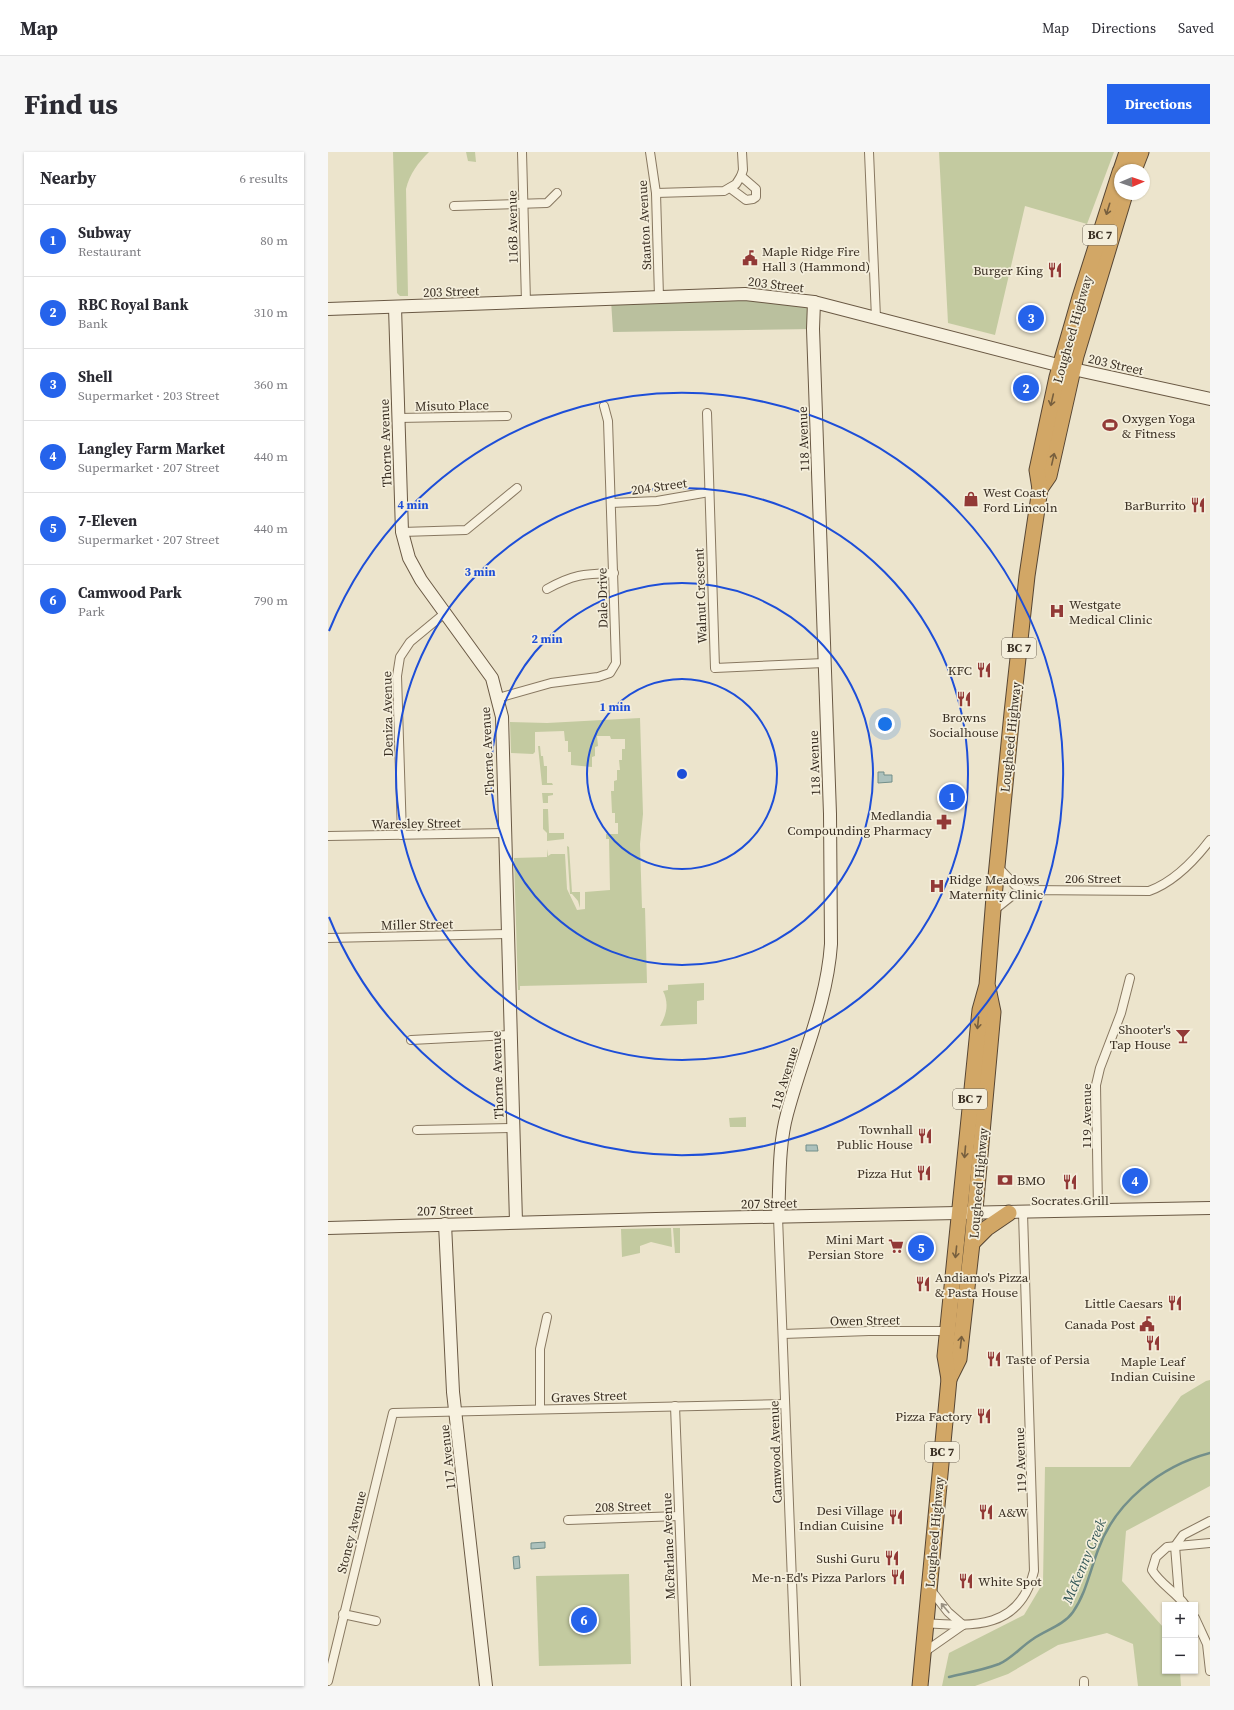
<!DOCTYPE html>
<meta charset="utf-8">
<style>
:root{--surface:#fff;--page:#f7f7f7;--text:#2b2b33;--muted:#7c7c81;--line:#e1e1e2;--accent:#2563eb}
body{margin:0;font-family:"Source Serif 4",serif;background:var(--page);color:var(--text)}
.controls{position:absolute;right:12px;bottom:12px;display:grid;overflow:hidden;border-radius:0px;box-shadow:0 1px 3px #0004}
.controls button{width:36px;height:36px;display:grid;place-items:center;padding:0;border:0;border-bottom:1px solid var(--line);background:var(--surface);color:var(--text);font:20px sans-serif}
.compass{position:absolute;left:786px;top:12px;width:36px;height:36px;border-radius:50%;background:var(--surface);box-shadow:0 1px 3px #0004;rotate:88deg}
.you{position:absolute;left:557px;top:572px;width:14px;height:14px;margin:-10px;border:3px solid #fff;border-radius:50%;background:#1a73e8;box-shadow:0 0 0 6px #1a73e833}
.badge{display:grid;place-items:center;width:26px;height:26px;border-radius:50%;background:var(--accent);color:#fff;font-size:13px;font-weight:700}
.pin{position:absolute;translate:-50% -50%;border:2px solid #fff;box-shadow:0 1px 4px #0006}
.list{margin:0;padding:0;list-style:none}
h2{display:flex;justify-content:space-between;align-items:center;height:52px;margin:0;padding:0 16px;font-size:17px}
h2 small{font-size:13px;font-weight:400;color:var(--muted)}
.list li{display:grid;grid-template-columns:26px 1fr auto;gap:12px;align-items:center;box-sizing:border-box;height:72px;padding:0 16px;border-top:1px solid var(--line)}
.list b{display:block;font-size:15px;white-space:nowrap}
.list p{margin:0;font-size:13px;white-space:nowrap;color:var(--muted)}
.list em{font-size:13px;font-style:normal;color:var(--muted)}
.map{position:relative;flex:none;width:882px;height:1534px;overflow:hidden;border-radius:0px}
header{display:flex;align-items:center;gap:24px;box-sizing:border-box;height:56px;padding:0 20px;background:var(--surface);border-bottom:1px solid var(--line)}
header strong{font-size:19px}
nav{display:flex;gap:22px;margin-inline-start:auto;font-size:14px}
.intro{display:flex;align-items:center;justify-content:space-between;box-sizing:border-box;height:96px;padding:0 24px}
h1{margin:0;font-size:28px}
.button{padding:10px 18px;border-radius:0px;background:var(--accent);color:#fff;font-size:14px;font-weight:700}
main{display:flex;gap:24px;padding:0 24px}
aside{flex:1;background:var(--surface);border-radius:0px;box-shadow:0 1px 3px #0004}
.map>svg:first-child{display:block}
.green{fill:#c3caa0}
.cemetery{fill:#bac09e}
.water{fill:#acc1bc;stroke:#738f8a}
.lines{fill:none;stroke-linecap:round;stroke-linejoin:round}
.stream{stroke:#738f8a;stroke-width:2.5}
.street-casing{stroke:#887861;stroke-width:10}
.secondary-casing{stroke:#6a5944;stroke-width:14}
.highway-casing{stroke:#574634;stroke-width:17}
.street{stroke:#f7f1df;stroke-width:8}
.secondary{stroke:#f7f1df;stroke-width:12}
.highway{stroke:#d2a766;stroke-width:15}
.oneway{stroke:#775f3e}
.oneway2{stroke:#989081}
.ring{fill:none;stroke:#1d4ed8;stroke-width:2}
.labels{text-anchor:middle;stroke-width:3.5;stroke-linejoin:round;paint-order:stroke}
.shield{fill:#f4eedb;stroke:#72685a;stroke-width:1}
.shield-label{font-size:12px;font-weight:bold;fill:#3a2f23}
.street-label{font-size:13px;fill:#3a2f23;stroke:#f4eedb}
.poi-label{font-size:13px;fill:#3a2f23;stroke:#f4eedb;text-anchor:end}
.water-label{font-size:14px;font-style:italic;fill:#345858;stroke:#f4eedb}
.centre{fill:#1d4ed8;stroke:#f4eedb;stroke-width:2}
.ring-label{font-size:12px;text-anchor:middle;font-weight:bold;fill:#1d4ed8;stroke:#f4eedb;stroke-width:3.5;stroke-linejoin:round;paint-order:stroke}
</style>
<header>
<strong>Map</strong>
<nav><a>Map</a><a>Directions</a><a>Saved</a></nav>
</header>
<div class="intro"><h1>Find us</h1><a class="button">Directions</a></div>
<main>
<aside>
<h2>Nearby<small>6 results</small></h2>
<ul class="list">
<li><span class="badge">1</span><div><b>Subway</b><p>Restaurant</p></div><em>80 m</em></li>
<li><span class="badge">2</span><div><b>RBC Royal Bank</b><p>Bank</p></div><em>310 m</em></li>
<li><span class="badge">3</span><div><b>Shell</b><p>Supermarket · 203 Street</p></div><em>360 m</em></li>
<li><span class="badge">4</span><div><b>Langley Farm Market</b><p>Supermarket · 207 Street</p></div><em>440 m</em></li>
<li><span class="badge">5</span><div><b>7-Eleven</b><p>Supermarket · 207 Street</p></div><em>440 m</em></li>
<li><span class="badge">6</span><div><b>Camwood Park</b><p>Park</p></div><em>790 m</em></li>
</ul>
</aside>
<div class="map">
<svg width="882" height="1534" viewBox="0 0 882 1534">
<rect width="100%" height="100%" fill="#ece4cc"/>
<!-- green -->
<g class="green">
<path d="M65 0H101C90 11 82 21 78 37L80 144H72L69 141Z"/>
<path d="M138 0H147L148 10 140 9Z"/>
<path d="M611 0H786L759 72 697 54 667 183 620 171Z"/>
<path d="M312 566 315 662 312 692 314 756H317L319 831 192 834V838H190L186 706 219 705V697L220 704 223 702H237L239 737 249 758 257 757V740L282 738 281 687H278V682H290V671H287V661H284L283 639H286V629L289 628V618H292L291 608H294V597H297V587H283L282 584H269L270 594 267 595V604L264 605V615L243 613V600H240V589H237L236 579 207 580V600L205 602 183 601 182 570 219 571Z"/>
<path d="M210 594H212L213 604H215L216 614H219V631H224L225 633H214Z"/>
<path d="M214 641H225V643L220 644V651H215Z"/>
<path d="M215 657H220L221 681H236V687L219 689V681L215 677Z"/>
<path d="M239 694 241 695 244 740H252V756L250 749 244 742H242Z"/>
<path d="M376 831V848L369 849V872L332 874C339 862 341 851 335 839L340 838V833Z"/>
<path d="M418 965V975H402L401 966Z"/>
<path d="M343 1076 344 1095 323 1090 312 1094V1101L294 1105 293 1077Z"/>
<path d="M345 1076H352V1101H347Z"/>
<path d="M882 1228V1334L798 1379 794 1429 835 1475 837 1480V1519H852L853 1534H810L805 1492 779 1481 730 1493 680 1522 647 1534H614L621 1501 696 1463 715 1431 717 1315H802L853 1244 878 1229Z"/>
<path d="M301 1422 303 1512 211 1514 208 1424Z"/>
</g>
<!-- cemetery -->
<path class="cemetery" d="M331 145 486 150 485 177 285 180 283 148Z"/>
<!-- water -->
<g class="water">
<path d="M550 620H556V623H564V630L550 631Z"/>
<path d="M489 993 490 999H478V993Z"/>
<path d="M217 1390V1396L203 1397V1391Z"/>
<path d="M191 1404 192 1416 186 1417 185 1405Z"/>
</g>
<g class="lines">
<!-- stream -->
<path class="stream" d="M621 1525C638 1521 655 1518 671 1512 683 1507 694 1494 705 1487 718 1478 736 1473 745 1460 758 1441 762 1419 770 1398 787 1350 833 1314 882 1301"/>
<!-- street casing -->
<g class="street-casing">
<g id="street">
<path d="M194 0 198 150"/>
<path d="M322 0 328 41 331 145"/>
<path d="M541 0 548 166"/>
<path d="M402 36 418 48 425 47 428 45V37L413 24"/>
<path d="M328 41 396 39 408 32 413 24 415 18 414 0"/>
<path d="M126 54 219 51 229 41"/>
<path d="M379 261 387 516 496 511"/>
<path d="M70 266 179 264"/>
<path d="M283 351 329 349 381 340"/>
<path d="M74 380 138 378 189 336"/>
<path d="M219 437C246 422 256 422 286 421"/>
<path d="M170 546 223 531 270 525 282 521 288 511 280 269 276 254"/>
<path d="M74 683 69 524 72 505 82 490 117 461"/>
<path d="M0 684 177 681"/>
<path d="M669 714 687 733 698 738"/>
<path d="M665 759 685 743 698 738 821 739C846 730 866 709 882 688"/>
<path d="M0 786 179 782"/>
<path d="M83 888 182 883"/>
<path d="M89 978 185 976"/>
<path d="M770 1059 768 933 772 916 793 861 802 826"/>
<path d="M450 1065 468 1534"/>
<path d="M455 1182 541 1179H620"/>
<path d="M347 1254 358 1534"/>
<path d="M212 1257V1197L219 1165"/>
<path d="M240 1368 351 1364"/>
<path d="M602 1437 620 1460 635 1473"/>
<path d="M851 1444 847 1394 855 1383 882 1369"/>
<path d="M857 1453C848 1440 832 1432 824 1418L828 1405 839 1395 882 1391"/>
<path d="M15 1462 48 1469"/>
<path d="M867 1466 879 1492 882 1519"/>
<path d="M597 1471C646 1475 692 1477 706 1419L695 1061"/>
<path d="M595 1501 635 1473"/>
<path d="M0 1529 65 1261 457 1252"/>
<path d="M756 1534V1529"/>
</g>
</g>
<!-- secondary casing -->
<g class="secondary-casing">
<g id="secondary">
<path d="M67 155 74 380 81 406 93 428 164 526 174 565 188 1070"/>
<path d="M0 157 417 142 486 150 745 217 882 247"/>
<path d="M450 1065C452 1031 450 995 459 962 474 905 499 851 503 792L502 662 485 177 486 150"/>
<path d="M117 1072 125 1240 158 1534"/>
<path d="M0 1076 328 1067 882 1056"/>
</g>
</g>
<!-- highway casing -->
<g class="highway-casing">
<g id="highway">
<path d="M793 18 799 0"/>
<path d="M806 18 813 0"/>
<path d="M712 337 721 324 748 204 797 42"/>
<path d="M644 1091 659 1076 681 1061"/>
<path d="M621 1227 631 1207 644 1091 665 860 660 836"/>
<path d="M592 1534 621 1227 617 1204 652 858 659 833 666 745 684 561 699 424 712 337 709 318 729 225 752 145 792 20"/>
</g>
</g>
<!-- street -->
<use href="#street" class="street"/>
<!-- secondary -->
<use href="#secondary" class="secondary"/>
<!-- highway -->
<use href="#highway" class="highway"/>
</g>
<!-- one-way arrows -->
<defs><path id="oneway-shaft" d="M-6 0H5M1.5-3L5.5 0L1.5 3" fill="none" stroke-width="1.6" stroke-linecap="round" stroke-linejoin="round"/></defs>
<g class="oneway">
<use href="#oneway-shaft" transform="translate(780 57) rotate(107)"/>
<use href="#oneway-shaft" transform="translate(724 248) rotate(103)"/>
<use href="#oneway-shaft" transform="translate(725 307) rotate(-77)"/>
<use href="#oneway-shaft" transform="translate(650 871) rotate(96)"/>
<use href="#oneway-shaft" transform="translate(637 1000) rotate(95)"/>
<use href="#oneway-shaft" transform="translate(628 1100) rotate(96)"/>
<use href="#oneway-shaft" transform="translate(633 1190) rotate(-84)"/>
</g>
<use class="oneway2" href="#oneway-shaft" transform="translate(617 1456) rotate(-130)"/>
<!-- distance rings -->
<g class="ring">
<circle cx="354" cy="622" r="95"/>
<circle cx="354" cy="622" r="191"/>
<circle cx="354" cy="622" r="286"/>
<path d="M1 479A381 381 0 1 1 1 765"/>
</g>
<!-- icons -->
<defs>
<g id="civic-bare" transform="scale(1.2)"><path d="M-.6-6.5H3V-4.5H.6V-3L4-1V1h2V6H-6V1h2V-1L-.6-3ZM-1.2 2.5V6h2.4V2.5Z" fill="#923936" stroke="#f4eedb" stroke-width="2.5" paint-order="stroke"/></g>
<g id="restaurant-bare" transform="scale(1.2)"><path d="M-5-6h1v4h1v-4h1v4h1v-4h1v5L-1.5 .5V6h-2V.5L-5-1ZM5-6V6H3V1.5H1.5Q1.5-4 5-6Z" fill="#923936" stroke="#f4eedb" stroke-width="2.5" paint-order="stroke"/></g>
<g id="stadium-bare" transform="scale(1.2)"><path d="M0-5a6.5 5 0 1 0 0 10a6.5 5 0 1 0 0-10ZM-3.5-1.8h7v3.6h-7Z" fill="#923936" stroke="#f4eedb" stroke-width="2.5" paint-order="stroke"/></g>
<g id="shop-bare" transform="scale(1.2)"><path d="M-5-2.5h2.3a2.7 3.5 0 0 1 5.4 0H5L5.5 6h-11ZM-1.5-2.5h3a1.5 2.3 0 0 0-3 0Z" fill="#923936" stroke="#f4eedb" stroke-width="2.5" paint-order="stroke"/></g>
<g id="hospital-bare" transform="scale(1.2)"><path d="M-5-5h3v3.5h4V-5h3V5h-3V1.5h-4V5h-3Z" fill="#923936" stroke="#f4eedb" stroke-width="2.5" paint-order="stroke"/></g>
<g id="pharmacy-bare" transform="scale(1.2)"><path d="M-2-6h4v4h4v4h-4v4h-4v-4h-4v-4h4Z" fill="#923936" stroke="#f4eedb" stroke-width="2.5" paint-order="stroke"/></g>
<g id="bar-bare" transform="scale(1.2)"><path d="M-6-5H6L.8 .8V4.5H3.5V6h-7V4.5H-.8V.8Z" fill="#923936" stroke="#f4eedb" stroke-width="2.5" paint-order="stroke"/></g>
<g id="bank-bare" transform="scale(1.2)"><path d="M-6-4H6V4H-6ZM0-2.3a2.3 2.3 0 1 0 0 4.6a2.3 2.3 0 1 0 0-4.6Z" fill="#923936" stroke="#f4eedb" stroke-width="2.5" paint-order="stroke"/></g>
<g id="supermarket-bare" transform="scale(1.2)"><path d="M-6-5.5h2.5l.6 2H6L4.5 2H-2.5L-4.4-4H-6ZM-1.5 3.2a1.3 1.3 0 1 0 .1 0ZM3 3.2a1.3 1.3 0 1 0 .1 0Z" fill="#923936" stroke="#f4eedb" stroke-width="2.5" paint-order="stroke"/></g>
</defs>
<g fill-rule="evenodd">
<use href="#civic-bare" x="422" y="106"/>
<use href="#restaurant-bare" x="727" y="118"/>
<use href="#stadium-bare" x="782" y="273"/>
<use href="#shop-bare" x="643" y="347"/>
<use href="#restaurant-bare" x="870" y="353"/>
<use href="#hospital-bare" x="729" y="459"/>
<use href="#restaurant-bare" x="656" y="518"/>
<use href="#restaurant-bare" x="636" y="547"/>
<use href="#pharmacy-bare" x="616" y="670"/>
<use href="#hospital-bare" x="609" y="734"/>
<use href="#bar-bare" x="855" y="884"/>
<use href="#restaurant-bare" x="597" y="984"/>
<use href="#restaurant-bare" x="596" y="1021"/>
<use href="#bank-bare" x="677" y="1028"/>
<use href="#restaurant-bare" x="742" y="1030"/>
<use href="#supermarket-bare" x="568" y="1094"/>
<use href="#restaurant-bare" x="595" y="1132"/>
<use href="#restaurant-bare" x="847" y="1151"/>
<use href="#civic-bare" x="819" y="1172"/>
<use href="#restaurant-bare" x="825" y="1191"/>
<use href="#restaurant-bare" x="666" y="1207"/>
<use href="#restaurant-bare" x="656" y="1264"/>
<use href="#restaurant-bare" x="658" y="1360"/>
<use href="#restaurant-bare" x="568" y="1365"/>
<use href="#restaurant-bare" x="564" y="1406"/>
<use href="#restaurant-bare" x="570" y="1425"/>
<use href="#restaurant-bare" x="638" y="1429"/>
</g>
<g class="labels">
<!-- shield labels -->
<g class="shield">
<rect x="755" y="73" width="34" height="20" rx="3"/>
<rect x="674" y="486" width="34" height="20" rx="3"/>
<rect x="625" y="937" width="34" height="20" rx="3"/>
<rect x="597" y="1290" width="34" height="20" rx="3"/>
</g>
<g class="shield-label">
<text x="772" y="87">BC 7</text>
<text x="691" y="500">BC 7</text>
<text x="642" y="951">BC 7</text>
<text x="614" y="1304">BC 7</text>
</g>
<!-- street labels -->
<g class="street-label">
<text transform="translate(316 73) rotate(-93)" y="5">Stanton Avenue</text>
<text transform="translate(184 75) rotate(-91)" y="5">116B Avenue</text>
<text transform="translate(448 132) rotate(7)" y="5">203 Street</text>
<text transform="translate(123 139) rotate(-2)" y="5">203 Street</text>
<text transform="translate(744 177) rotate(-74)" y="5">Lougheed Highway</text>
<text transform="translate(788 212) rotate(13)" y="5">203 Street</text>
<text transform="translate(124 253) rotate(-1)" y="5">Misuto Place</text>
<text transform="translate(475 287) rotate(-92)" y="5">118 Avenue</text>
<text transform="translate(57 291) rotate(-92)" y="5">Thorne Avenue</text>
<text transform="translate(331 334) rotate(-8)" y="5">204 Street</text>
<text transform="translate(372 444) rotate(-92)" y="5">Walnut Crescent</text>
<text transform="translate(274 446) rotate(-91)" y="5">Dale Drive</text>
<text transform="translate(59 562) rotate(-91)" y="5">Deniza Avenue</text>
<text transform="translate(682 585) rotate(-84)" y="5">Lougheed Highway</text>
<text transform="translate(159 599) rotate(-93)" y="5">Thorne Avenue</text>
<text transform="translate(486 611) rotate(-92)" y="5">118 Avenue</text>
<text transform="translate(88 671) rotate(-1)" y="5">Waresley Street</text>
<text x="765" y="731">206 Street</text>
<text transform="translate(89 772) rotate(-1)" y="5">Miller Street</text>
<text transform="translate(169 923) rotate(-92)" y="5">Thorne Avenue</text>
<text transform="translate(456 926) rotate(-73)" y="5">118 Avenue</text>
<text transform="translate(758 964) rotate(-90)" y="5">119 Avenue</text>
<text transform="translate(650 1031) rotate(-85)" y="5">Lougheed Highway</text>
<text transform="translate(441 1051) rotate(-1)" y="5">207 Street</text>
<text transform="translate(117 1058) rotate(-1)" y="5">207 Street</text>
<text transform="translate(537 1168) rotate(-1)" y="5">Owen Street</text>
<text transform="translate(261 1244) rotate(-2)" y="5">Graves Street</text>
<text transform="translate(447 1300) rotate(-92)" y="5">Camwood Avenue</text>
<text transform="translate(119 1305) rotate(-96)" y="5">117 Avenue</text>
<text transform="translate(692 1308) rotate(-92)" y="5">119 Avenue</text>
<text transform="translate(295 1354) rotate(-2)" y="5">208 Street</text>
<text transform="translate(23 1380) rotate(-76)" y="5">Stoney Avenue</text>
<text transform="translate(606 1380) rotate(-85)" y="5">Lougheed Highway</text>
<text transform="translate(340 1394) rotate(-92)" y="5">McFarlane Avenue</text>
</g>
<!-- poi labels -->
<g class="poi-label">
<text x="434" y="104" text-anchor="start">Maple Ridge Fire<tspan x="434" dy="15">Hall 3 (Hammond)</tspan></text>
<text x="715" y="123">Burger King</text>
<text x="794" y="271" text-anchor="start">Oxygen Yoga<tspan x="794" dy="15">&amp; Fitness</tspan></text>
<text x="655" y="345" text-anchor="start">West Coast<tspan x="655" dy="15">Ford Lincoln</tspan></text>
<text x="858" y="358">BarBurrito</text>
<text x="741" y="457" text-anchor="start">Westgate<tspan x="741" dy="15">Medical Clinic</tspan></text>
<text x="644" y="523">KFC</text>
<text x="636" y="570" text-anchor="middle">Browns<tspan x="636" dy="15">Socialhouse</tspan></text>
<text x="604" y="668">Medlandia<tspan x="604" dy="15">Compounding Pharmacy</tspan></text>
<text x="621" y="732" text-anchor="start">Ridge Meadows<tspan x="621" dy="15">Maternity Clinic</tspan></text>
<text x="843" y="882">Shooter's<tspan x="843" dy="15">Tap House</tspan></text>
<text x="585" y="982">Townhall<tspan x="585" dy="15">Public House</tspan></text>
<text x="584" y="1026">Pizza Hut</text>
<text x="689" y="1033" text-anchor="start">BMO</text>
<text x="742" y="1053" text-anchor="middle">Socrates Grill</text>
<text x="556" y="1092">Mini Mart<tspan x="556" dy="15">Persian Store</tspan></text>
<text x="607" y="1130" text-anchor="start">Andiamo's Pizza<tspan x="607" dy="15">&amp; Pasta House</tspan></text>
<text x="835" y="1156">Little Caesars</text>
<text x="807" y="1177">Canada Post</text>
<text x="678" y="1212" text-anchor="start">Taste of Persia</text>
<text x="825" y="1214" text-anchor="middle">Maple Leaf<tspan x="825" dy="15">Indian Cuisine</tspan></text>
<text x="644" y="1269">Pizza Factory</text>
<text x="556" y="1363">Desi Village<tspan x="556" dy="15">Indian Cuisine</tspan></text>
<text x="670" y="1365" text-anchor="start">A&amp;W</text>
<text x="552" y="1411">Sushi Guru</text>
<text x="558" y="1430">Me-n-Ed's Pizza Parlors</text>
<text x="650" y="1434" text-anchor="start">White Spot</text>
</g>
<!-- water labels -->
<g class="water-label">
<text transform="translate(756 1409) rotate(-67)" y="5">McKenny Creek</text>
</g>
</g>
<circle cx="354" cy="622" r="6" class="centre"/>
<g class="ring-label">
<text x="85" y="357">4 min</text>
<text x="152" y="424">3 min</text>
<text x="219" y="491">2 min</text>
<text x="287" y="559">1 min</text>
</g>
</svg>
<div class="controls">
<button>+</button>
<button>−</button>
</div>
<svg class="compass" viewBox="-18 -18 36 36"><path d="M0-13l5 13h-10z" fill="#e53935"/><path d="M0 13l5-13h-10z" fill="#7c7c81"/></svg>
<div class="you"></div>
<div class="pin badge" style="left:624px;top:645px">1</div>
<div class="pin badge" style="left:698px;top:236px">2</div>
<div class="pin badge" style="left:703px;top:166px">3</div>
<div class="pin badge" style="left:807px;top:1029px">4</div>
<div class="pin badge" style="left:593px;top:1096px">5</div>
<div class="pin badge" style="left:256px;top:1468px">6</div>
</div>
</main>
